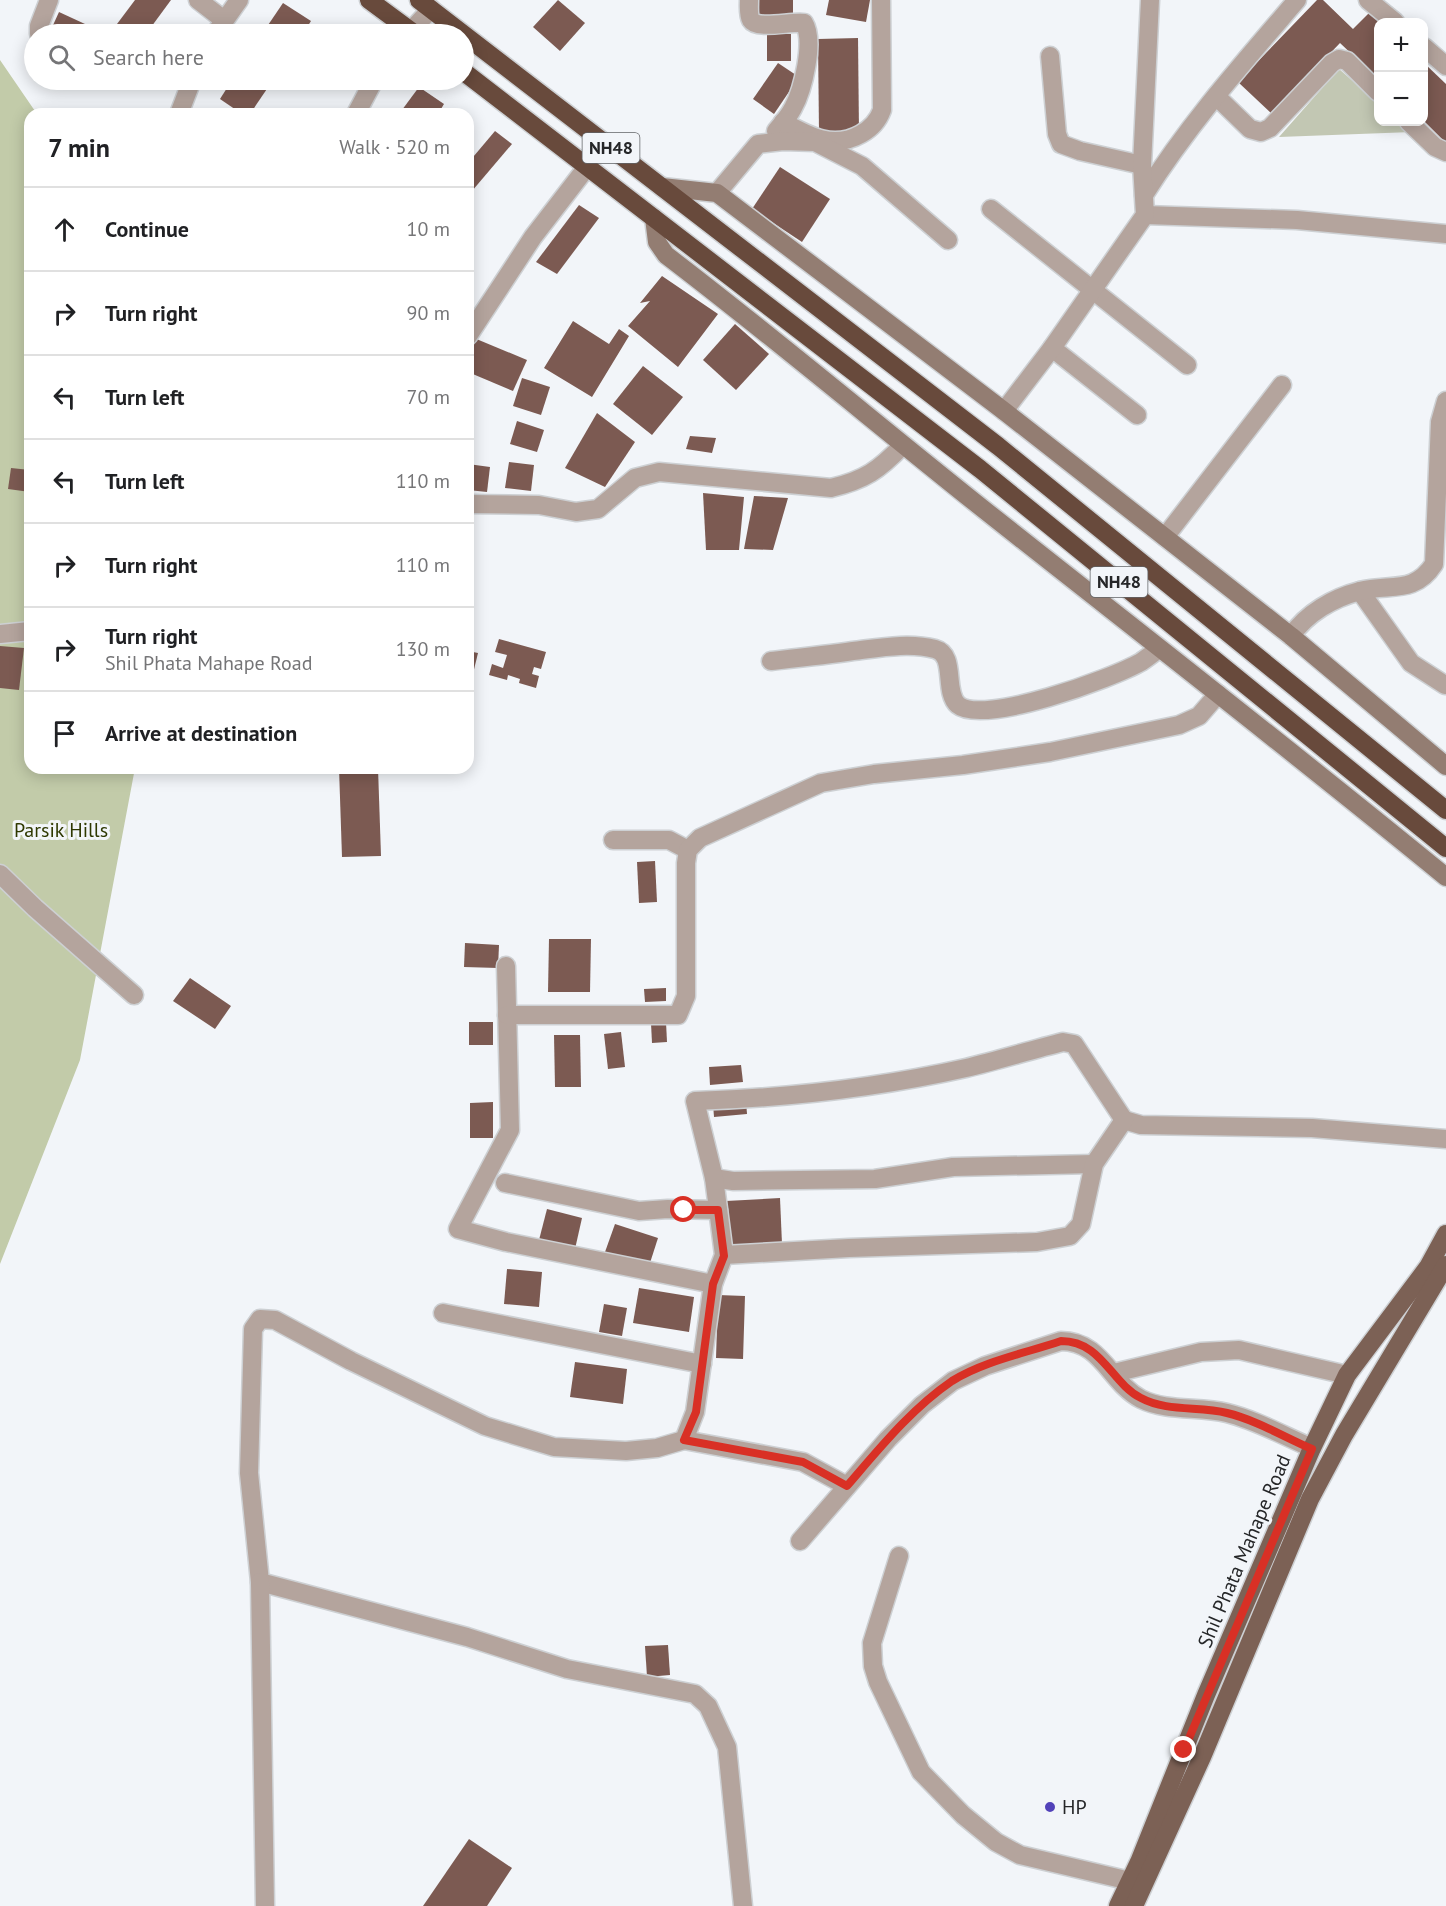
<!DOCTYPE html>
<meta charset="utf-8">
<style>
:root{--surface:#fff;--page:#f6f6f6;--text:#202124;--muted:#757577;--line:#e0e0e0}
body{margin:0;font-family:"PT Sans",sans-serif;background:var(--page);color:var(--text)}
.controls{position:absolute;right:18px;top:18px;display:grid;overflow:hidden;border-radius:12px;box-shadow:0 3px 15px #0003}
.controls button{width:54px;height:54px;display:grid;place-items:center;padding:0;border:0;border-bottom:2px solid var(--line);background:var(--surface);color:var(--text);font:30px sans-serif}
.stop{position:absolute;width:18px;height:18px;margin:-14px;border:4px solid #d93025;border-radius:50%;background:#fff}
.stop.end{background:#d93025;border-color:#fff;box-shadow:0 2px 6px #0008}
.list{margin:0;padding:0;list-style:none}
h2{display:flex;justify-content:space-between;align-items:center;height:78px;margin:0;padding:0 24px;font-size:26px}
h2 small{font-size:20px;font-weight:400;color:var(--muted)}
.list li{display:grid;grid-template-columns:39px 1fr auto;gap:18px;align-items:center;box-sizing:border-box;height:84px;padding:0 24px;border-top:2px solid var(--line)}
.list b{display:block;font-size:22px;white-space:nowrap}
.list p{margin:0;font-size:20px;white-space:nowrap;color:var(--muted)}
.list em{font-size:20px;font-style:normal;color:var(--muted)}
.icon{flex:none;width:33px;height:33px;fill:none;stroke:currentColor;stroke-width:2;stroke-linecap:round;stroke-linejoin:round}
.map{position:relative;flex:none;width:1446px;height:1906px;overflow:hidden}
.search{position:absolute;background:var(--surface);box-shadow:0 3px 15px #0003;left:24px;top:24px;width:450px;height:66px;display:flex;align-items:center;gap:15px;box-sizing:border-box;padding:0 21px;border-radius:33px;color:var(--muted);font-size:22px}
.panel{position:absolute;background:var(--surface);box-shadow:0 3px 15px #0003;left:24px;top:108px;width:450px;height:666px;border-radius:18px}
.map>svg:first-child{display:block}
.green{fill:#c2c7b3}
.forest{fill:#c2cba9}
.building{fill:#7c5a52}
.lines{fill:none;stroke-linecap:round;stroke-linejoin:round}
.street-casing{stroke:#cdd0d3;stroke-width:21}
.secondary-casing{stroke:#cdd0d3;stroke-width:21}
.primary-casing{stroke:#cdd0d3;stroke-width:21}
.highway-casing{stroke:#cdd0d3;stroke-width:21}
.street{stroke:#b4a49d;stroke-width:18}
.secondary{stroke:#937d72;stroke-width:18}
.primary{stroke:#7c6155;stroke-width:18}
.highway{stroke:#684a3c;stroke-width:18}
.route{stroke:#d93025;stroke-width:8}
.poi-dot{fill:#5242b9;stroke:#f2f5f9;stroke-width:2}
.labels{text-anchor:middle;stroke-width:6;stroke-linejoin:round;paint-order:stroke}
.shield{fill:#f2f5f9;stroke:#626467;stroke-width:1.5}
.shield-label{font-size:18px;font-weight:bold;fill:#252628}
.park-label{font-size:20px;fill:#2e3800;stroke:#f2f5f9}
.street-label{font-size:20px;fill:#252628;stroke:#f2f5f9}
.poi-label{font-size:20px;fill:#252628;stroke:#f2f5f9;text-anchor:start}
</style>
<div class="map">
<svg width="1446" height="1906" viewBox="0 0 1446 1906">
<rect width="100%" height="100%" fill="#f2f5f9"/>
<!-- green -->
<path class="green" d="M1339 69 1378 103V122H1399L1412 132 1279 137Z"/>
<!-- forest -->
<path class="forest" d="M0 60 37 114H30V768H135L80 1060 0 1264Z"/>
<!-- building -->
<g class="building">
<path d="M135 0H171L146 34H117L111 32Z"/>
<path d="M558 0 585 23 560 51 533 27Z"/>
<rect x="753" y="0" width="40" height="15"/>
<path d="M829 0H870L866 22 826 15Z"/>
<path d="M1317 0H1323L1353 29 1370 12 1381 22H1378V79L1340 43 1272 114 1238 82Z"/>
<path d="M283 3 311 21 303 34H262Z"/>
<path d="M59 12 98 30 96 34H49Z"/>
<rect x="767" y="34" width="24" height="27"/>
<path d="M858 38 859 133H819L818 39Z"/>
<path d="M778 63 799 77 774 114 753 99Z"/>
<path d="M1424 63 1446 84V143L1424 121Z"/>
<path d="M232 80H273L250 114H242L220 99Z"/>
<path d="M332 80H350L343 90 331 82Z"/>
<path d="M419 87 444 104 438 114H399Z"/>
<path d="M495 131 512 144 472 191 468 187V163Z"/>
<path d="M780 167 830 199 802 242 752 209Z"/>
<path d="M579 205 599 218 557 274 536 262Z"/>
<path d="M662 276 718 314 678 367 628 326 650 301 640 303Z"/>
<path d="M573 321 609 344 619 329 629 336 592 397 544 368Z"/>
<path d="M735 324 769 354 736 390 703 360Z"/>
<path d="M474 338 527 360 513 391 468 372V351Z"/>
<path d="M643 366 683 397 652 435 613 404Z"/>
<path d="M522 378 550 387 541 415 513 406Z"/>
<path d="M597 413 635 442 605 487 565 468Z"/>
<path d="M517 421 544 430 537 452 510 444Z"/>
<path d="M690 436 716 438 712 453 686 449Z"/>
<path d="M509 462 534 465 531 491 505 488Z"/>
<path d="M468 464 490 467 487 492 468 490Z"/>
<path d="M11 468 30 470V492L8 489Z"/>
<path d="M703 493 744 497 739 550H706Z"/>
<path d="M754 496 788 498 773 550 744 549Z"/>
<path d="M499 639 546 652 541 669 534 667 532 674 539 676 536 688 519 683 520 679 508 675 507 680 489 675 492 664 503 668 507 655 495 652Z"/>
<path d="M0 646 24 648 19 690 0 688Z"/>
<path d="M468 651 478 653 469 690H468Z"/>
<path d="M339 768H378L381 856 342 857Z"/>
<path d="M655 861 657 902 639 903 637 862Z"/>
<path d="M549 939H591L590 992H548Z"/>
<path d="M465 943 499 945 498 968 464 967Z"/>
<path d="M190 978 231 1006 215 1029 173 1001Z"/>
<path d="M666 988V1001L645 1002 644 989Z"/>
<rect x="469" y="1022" width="24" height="23"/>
<path d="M666 1022 667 1042 652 1043 651 1023Z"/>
<path d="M621 1032 625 1067 608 1069 604 1034Z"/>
<path d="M554 1035H580L581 1087H555Z"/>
<path d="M741 1065 743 1082 710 1085 709 1067Z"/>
<path d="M746 1101 747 1114 714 1117 713 1104Z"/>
<path d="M493 1102V1138H470V1103Z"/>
<path d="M780 1198 782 1244 729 1247 726 1201Z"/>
<path d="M547 1209 582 1218 575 1249 539 1240Z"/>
<path d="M615 1224 658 1238 649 1266 605 1252Z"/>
<path d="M507 1269 542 1272 539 1307 504 1304Z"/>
<path d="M639 1288 694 1297 689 1332 633 1323Z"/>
<path d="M718 1295 745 1296 743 1359 716 1358Z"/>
<path d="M604 1304 627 1308 622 1336 599 1332Z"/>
<path d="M575 1362 627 1369 623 1404 570 1397Z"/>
<path d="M668 1645 670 1675 647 1677 645 1646Z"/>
<path d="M469 1839 512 1868 487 1906H423Z"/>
</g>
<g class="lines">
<!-- street casing -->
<g class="street-casing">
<g id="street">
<path d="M198 0 224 20"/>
<path d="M749 0C749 6 748 15 751 20 757 30 792 21 804 23 815 41 803 90 793 108 789 116 782 124 776 131"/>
<path d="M1368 0 1395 22"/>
<path d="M39 34V26L49 0"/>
<path d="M215 34 239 0"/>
<path d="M408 34 431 9"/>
<path d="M1424 47 1446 66"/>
<path d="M1050 56 1057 134 1061 144 1080 151 1142 165"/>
<path d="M1216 96 1250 129 1261 132 1270 128 1332 63 1339 59 1347 61 1378 92"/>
<path d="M179 114 192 80"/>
<path d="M356 114 374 80"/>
<path d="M783 122C809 136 833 150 861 134 872 128 878 121 882 110L881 0"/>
<path d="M1409 122 1435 147 1446 152"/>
<path d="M717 193 758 144 783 141 815 142 862 166 948 240"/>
<path d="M1144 195C1188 125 1243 63 1297 0"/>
<path d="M991 209 1187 365"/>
<path d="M1145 215 1297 220 1446 234"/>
<path d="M468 336 533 237 587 167"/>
<path d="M1052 348 1137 415"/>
<path d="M1004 411 1052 348 1145 215 1142 165 1150 0"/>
<path d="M468 504 539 505 576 512 598 509 635 478 659 472 831 488C865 480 879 470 903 445"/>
<path d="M1165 537 1282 385"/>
<path d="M1360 591 1411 663 1445 685"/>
<path d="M0 634 30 631"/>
<path d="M1291 636C1307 613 1333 598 1360 591 1390 583 1414 595 1434 564L1440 422 1446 401"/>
<path d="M771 661C798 658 826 655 853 651 878 648 909 642 935 649 957 655 943 692 958 705 983 726 1113 678 1141 662 1147 658 1153 653 1159 649"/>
<path d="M613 840H669L688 850"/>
<path d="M0 874 35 908 134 995"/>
<path d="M506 966 510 1130 458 1229 506 1242 713 1284"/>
<path d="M507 1015H678L686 996V863L688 850 700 838 821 783 874 774 963 765 1050 752 1179 725 1199 716 1218 694"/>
<path d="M1124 1120 1141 1125 1312 1128 1446 1139"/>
<path d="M714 1178 733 1181 875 1179 953 1167 1094 1164"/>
<path d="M505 1183 639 1211 668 1209 718 1210"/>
<path d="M724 1255 714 1178 695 1101C786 1098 877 1088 966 1068 999 1060 1031 1050 1063 1042L1074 1044 1124 1120 1094 1164 1081 1224 1070 1236 1037 1242 849 1248 724 1255 713 1284 695 1412 684 1440 657 1448 626 1451 554 1447 485 1426 351 1361 275 1320 260 1319 253 1329 249 1473 260 1582 467 1637 567 1669 695 1694 708 1706 727 1747 743 1906"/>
<path d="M443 1313 702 1364"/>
<path d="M1114 1373 1201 1352 1239 1350 1347 1375"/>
<path d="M684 1440 803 1462 847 1486"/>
<path d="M800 1541 888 1439 922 1405 953 1381 985 1366 1061 1341C1102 1341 1110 1383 1141 1399 1167 1412 1199 1406 1227 1413 1256 1420 1284 1436 1312 1448"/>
<path d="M899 1556 872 1643 873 1666 878 1682 921 1772 963 1815 996 1842 1020 1855 1130 1881"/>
<path d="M260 1582 265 1906"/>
</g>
</g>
<!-- secondary casing -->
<g class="secondary-casing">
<g id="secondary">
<path d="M662 187 717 193 1004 411 1291 636 1446 766"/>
<path d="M654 218 657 242 666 255C775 338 880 427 987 512 1140 633 1295 753 1446 877"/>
</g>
</g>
<!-- primary casing -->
<g class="primary-casing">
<g id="primary">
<path d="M1118 1906 1139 1862 1206 1695 1312 1448 1347 1375 1428 1267 1446 1234"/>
<path d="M1134 1906 1202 1757 1310 1499 1344 1435 1446 1265"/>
</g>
</g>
<!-- highway casing -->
<g class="highway-casing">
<g id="highway">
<path d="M369 0 415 34"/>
<path d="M419 0 998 446 1446 810"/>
<path d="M464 72 980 469 1446 848"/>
</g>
</g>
<!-- street -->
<use href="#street" class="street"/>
<!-- secondary -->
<use href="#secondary" class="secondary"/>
<!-- primary -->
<use href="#primary" class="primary"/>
<!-- highway -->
<use href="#highway" class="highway"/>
</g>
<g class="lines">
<!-- route -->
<path class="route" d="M684 1210H718L724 1256 713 1284 696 1412 684 1440 803 1462 847 1486C879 1449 911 1409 952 1381 984 1361 1026 1353 1061 1341 1102 1341 1111 1383 1141 1398 1167 1412 1199 1406 1227 1413 1256 1420 1284 1437 1312 1449L1184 1750"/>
</g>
<!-- markers -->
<circle class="poi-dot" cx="1050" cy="1807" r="6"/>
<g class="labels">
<!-- shield labels -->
<g class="shield">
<rect x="582.5" y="133" width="57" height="30" rx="4.5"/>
<rect x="1090.5" y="567" width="57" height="30" rx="4.5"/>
</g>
<g class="shield-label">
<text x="611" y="154">NH48</text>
<text x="1119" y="588">NH48</text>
</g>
<!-- park labels -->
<g class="park-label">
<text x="61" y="837">Parsik Hills</text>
</g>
<!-- street labels -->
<g class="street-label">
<text transform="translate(1244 1551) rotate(-67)" y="7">Shil Phata Mahape Road</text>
</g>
<!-- poi labels -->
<g class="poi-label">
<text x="1062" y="1814">HP</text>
</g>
</g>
</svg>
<div class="controls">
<button>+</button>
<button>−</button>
</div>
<div class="stop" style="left:684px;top:1210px"></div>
<div class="stop end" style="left:1184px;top:1750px"></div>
<div class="search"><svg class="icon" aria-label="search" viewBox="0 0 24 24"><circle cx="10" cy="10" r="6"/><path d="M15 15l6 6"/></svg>Search here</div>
<section class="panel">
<h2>7 min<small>Walk · 520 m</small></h2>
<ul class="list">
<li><svg class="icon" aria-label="ahead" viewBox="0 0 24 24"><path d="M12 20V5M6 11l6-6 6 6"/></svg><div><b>Continue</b></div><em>10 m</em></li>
<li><svg class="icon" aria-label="right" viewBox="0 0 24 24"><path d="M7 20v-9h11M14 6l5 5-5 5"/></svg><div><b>Turn right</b></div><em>90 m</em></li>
<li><svg class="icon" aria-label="left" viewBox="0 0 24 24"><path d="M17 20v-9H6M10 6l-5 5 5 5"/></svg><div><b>Turn left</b></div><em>70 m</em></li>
<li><svg class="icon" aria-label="left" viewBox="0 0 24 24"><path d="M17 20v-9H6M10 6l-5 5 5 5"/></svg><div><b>Turn left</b></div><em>110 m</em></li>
<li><svg class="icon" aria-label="right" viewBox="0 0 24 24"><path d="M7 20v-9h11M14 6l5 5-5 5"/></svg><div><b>Turn right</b></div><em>110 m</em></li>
<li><svg class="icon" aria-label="right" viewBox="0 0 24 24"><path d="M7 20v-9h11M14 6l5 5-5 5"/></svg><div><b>Turn right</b><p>Shil Phata Mahape Road</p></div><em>130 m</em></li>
<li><svg class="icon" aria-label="arrive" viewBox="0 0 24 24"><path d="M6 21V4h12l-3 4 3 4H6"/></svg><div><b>Arrive at destination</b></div></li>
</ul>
</section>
</div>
